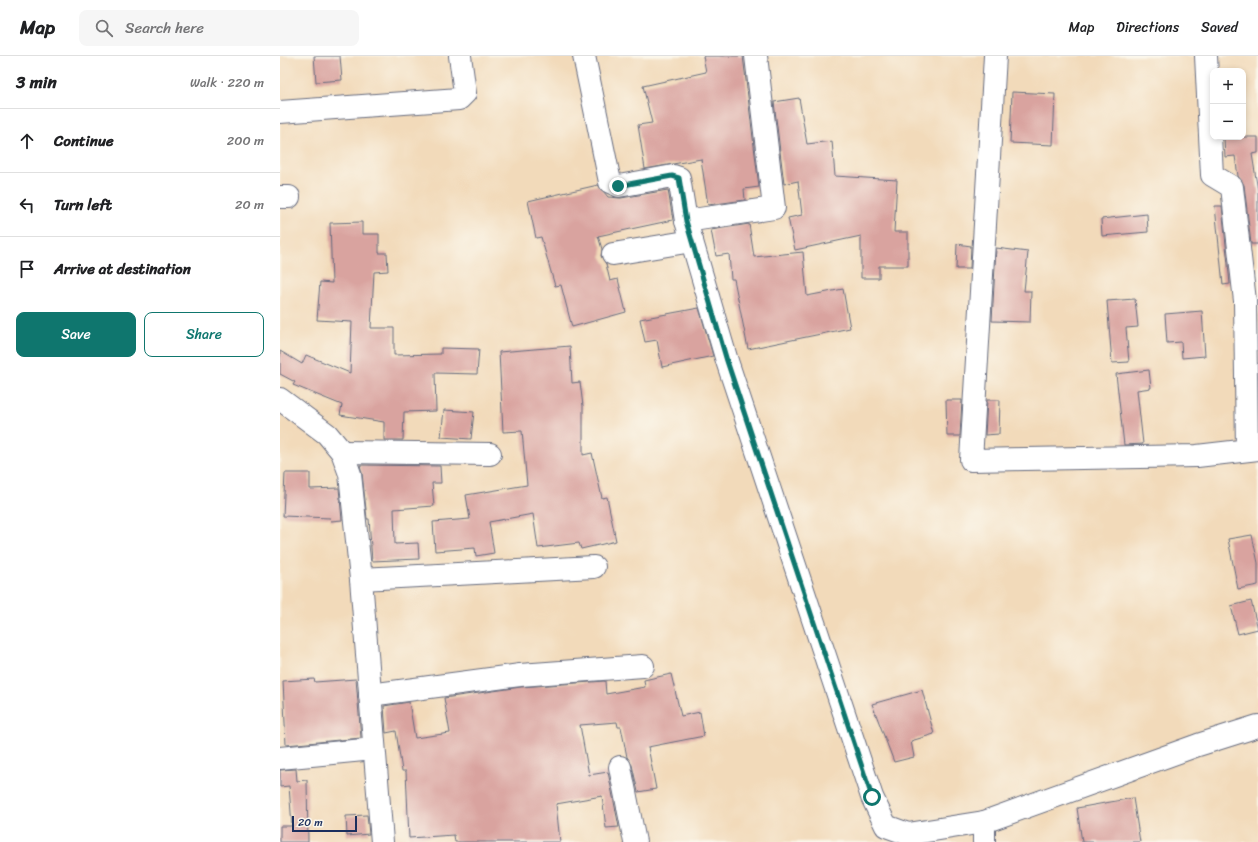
<!DOCTYPE html>
<meta charset="utf-8">
<style>
:root{--surface:#fff;--page:#f6f6f6;--text:#202124;--muted:#757577;--line:#e0e0e0;--accent:#0f766e}
body{margin:0;font-family:Sriracha,sans-serif;background:var(--page);color:var(--text)}
.controls{position:absolute;right:12px;top:12px;display:grid;overflow:hidden;border-radius:8px;box-shadow:0 2px 6px #0003}
.controls button{width:36px;height:36px;display:grid;place-items:center;padding:0;border:0;border-bottom:1px solid var(--line);background:var(--surface);color:var(--text);font:20px sans-serif}
.scale{position:absolute;left:12px;bottom:10px;width:65px;box-sizing:border-box;padding-left:4px;border:2px solid #1b2f5e;border-top:0;font-size:11px;line-height:14px;white-space:nowrap;color:#1b2f5e;-webkit-text-stroke:3px #fbf7ec;paint-order:stroke}
.stop{position:absolute;width:12px;height:12px;margin:-9px;border:3px solid #0f766e;border-radius:50%;background:#fff}
.stop.end{background:#0f766e;border-color:#fff;box-shadow:0 1px 4px #0008}
.list{margin:0;padding:0;list-style:none}
h2{display:flex;justify-content:space-between;align-items:center;height:52px;margin:0;padding:0 16px;font-size:17px}
h2 small{font-size:13px;font-weight:400;color:var(--muted)}
.list li{display:grid;grid-template-columns:26px 1fr auto;gap:12px;align-items:center;box-sizing:border-box;height:64px;padding:0 16px;border-top:1px solid var(--line)}
.list b{display:block;font-size:15px;white-space:nowrap}
.list em{font-size:13px;font-style:normal;color:var(--muted)}
.actions{display:flex;gap:8px;padding:12px 16px}
.actions a{flex:1;padding:9px 0;border:1px solid var(--accent);border-radius:8px;text-align:center;font-size:14px;color:var(--accent)}
.actions .main{background:var(--accent);color:#fff}
.icon{flex:none;width:22px;height:22px;fill:none;stroke:currentColor;stroke-width:2;stroke-linecap:round;stroke-linejoin:round}
.map{position:relative;flex:none;width:978px;height:786px;overflow:hidden}
header{display:flex;align-items:center;gap:24px;box-sizing:border-box;height:56px;padding:0 20px;background:var(--surface);border-bottom:1px solid var(--line)}
header strong{font-size:19px}
nav{display:flex;gap:22px;margin-inline-start:auto;font-size:14px}
.search{width:280px;height:36px;background:var(--page);display:flex;align-items:center;gap:10px;box-sizing:border-box;padding:0 14px;border-radius:8px;color:var(--muted);font-size:15px}
main{display:flex}
aside{flex:1;background:var(--surface)}
.map>svg:first-child{display:block}
.building{fill:#d9a39f}
.lines{fill:none;stroke-linecap:round;stroke-linejoin:round}
.minor-casing{stroke:#666b7e;stroke-width:24}
.minor{stroke:#fff;stroke-width:22}
.route{stroke:#0f766e;stroke-width:5}
</style>
<header>
<strong>Map</strong>
<div class="search"><svg class="icon" aria-label="search" viewBox="0 0 24 24"><circle cx="10" cy="10" r="6"/><path d="M15 15l6 6"/></svg>Search here</div>
<nav><a>Map</a><a>Directions</a><a>Saved</a></nav>
</header>
<main>
<aside>
<h2>3 min<small>Walk · 220 m</small></h2>
<ul class="list">
<li><svg class="icon" aria-label="ahead" viewBox="0 0 24 24"><path d="M12 20V5M6 11l6-6 6 6"/></svg><div><b>Continue</b></div><em>200 m</em></li>
<li><svg class="icon" aria-label="left" viewBox="0 0 24 24"><path d="M17 20v-9H6M10 6l-5 5 5 5"/></svg><div><b>Turn left</b></div><em>20 m</em></li>
<li><svg class="icon" aria-label="arrive" viewBox="0 0 24 24"><path d="M6 21V4h12l-3 4 3 4H6"/></svg><div><b>Arrive at destination</b></div></li>
</ul>
<div class="actions"><a class="main">Save</a><a>Share</a></div>
</aside>
<div class="map">
<svg width="978" height="786" viewBox="0 0 978 786">
<rect width="100%" height="100%" fill="#fbf7ec"/>
<filter id="ink" filterUnits="userSpaceOnUse"><feTurbulence type="fractalNoise" baseFrequency=".025" numOctaves="2"/><feDisplacementMap in="SourceGraphic" scale="8" xChannelSelector="R" yChannelSelector="G"/><feConvolveMatrix kernelMatrix="1 2 1 2 8 2 1 2 1" color-interpolation-filters="sRGB"/></filter>
<filter id="wash" filterUnits="userSpaceOnUse"><feTurbulence type="fractalNoise" baseFrequency=".012" numOctaves="4" result="noise"/><feDisplacementMap in="SourceGraphic" scale="16" xChannelSelector="R" yChannelSelector="G"/><feGaussianBlur stdDeviation="0.9" result="paint"/><feColorMatrix in="noise" values="0 0 0 0 0 0 0 0 0 0 0 0 0 0 0 0 0 1.4 0 .05"/><feComposite in="paint" operator="in"/></filter>
<g filter="url(#wash)">
<rect width="100%" height="100%" fill="#f2daba"/>
<g id="blocks">
<!-- building -->
<g class="building">
<path d="M34 0H60L62 24 36 26Z"/>
<path d="M423 0H463L479 131 464 133 465 144 428 149 421 103 365 113 358 69 372 67 363 30 426 16Z"/>
<path d="M732 36 775 38 773 89 730 87Z"/>
<path d="M519 42 527 88 552 85 555 120 617 124 614 176H628V210H599V222H581V180L515 194 508 162 522 159 518 125 504 128 494 46Z"/>
<path d="M944 81H978V97L972 98 978 135V188H971L964 129 958 120 955 100 945 101Z"/>
<path d="M318 129 328 141 341 142 388 134 393 164 318 180 322 193 321 200 326 208 330 225 338 223 346 256 292 271 281 229 275 230 261 181 256 182 248 145Z"/>
<path d="M935 150H942L950 228 943 229Z"/>
<path d="M867 158 868 176 822 180 821 163Z"/>
<path d="M82 166V178H99V197H107L108 215 94 216 91 272H114V299L161 298V292L199 293 197 318 155 317 156 355 124 356 123 384H104V366L60 359 62 349 13 329 15 326 0 318V295L22 308 26 299 70 317 72 266 37 264 40 226 52 227 50 167Z"/>
<path d="M469 168 474 201 523 196 527 240 563 233 570 272 468 293 454 223H451L449 198 436 200 431 174Z"/>
<path d="M677 188 691 190 690 213H676Z"/>
<path d="M716 192 748 196 744 235H751L750 266 712 265Z"/>
<path d="M855 243 858 271 846 272 849 306 832 307 827 245Z"/>
<path d="M419 252 433 300 382 311 377 284 365 286 360 263Z"/>
<path d="M922 255 925 300 902 302 901 286 887 287 885 258Z"/>
<path d="M290 290 292 327 300 326 303 350V399L312 397 322 442 327 441 336 485 301 493 299 487 258 492 253 458 209 466 214 497 196 500 195 492 155 495 153 466 190 463 186 439 247 429 242 375 223 376 219 296Z"/>
<path d="M869 314 871 332 857 334 863 388 844 389 836 318Z"/>
<path d="M666 344H682L680 380H667Z"/>
<path d="M707 344H720L719 378 705 379Z"/>
<path d="M164 354 194 356 191 383 161 381Z"/>
<path d="M80 409 160 410 161 427H152L154 450 114 453 115 488 138 487 139 503 92 505 89 463H87L82 417Z"/>
<path d="M5 417H30V433L59 432 62 464 51 465 50 462 3 460Z"/>
<path d="M972 479 978 507V529L958 533 948 483Z"/>
<path d="M971 545 978 573 958 578 951 550Z"/>
<path d="M391 618 401 660 420 656 424 680 368 691 376 733 358 736 352 709 347 701 341 671H338L337 666 300 669 309 719 328 716 339 771 326 772 322 740 276 748 280 786H175L174 779 129 782 126 715H122L116 675 106 677 104 650 129 646 135 682 170 677 164 642 241 631 325 625 326 638 365 631 364 624Z"/>
<path d="M34 623 35 626 76 623 81 682 6 689 3 625Z"/>
<path d="M642 634 654 678 631 685 634 701 614 706 592 648Z"/>
<path d="M16 713 17 725 27 724 28 786H0V770H12L9 730 0 731V714Z"/>
<path d="M853 742 860 786H802L797 752Z"/>
<path d="M87 759 89 778 67 780 66 760Z"/>
</g>
</g>
</g>
<g filter="url(#ink)">
<use href="#blocks" fill-opacity="0" stroke="#666b7e" stroke-width="1"/>
<g class="lines">
<!-- minor casing -->
<g class="minor-casing">
<g id="minor">
<path d="M304 0 330 126 339 130 393 120 399 122 406 165 447 305 592 741 606 770 628 778 704 766 918 689 978 670"/>
<path d="M715 0 691 404 917 400 978 393"/>
<path d="M926 0 932 119 952 131 965 245 967 394"/>
<path d="M0 56 179 43 185 37 180 0"/>
<path d="M0 141H9"/>
<path d="M406 165 494 152 476 0"/>
<path d="M333 198 412 185"/>
<path d="M0 343 47 378 62 396 70 418 81 523 102 786"/>
<path d="M62 396 210 398"/>
<path d="M81 523 314 511"/>
<path d="M90 639 240 619 363 610"/>
<path d="M0 702 94 693"/>
<path d="M340 711 355 786"/>
<path d="M704 786V766"/>
</g>
</g>
<!-- minor -->
<use href="#minor" class="minor"/>
</g>
</g>
<g class="lines" filter="url(#ink)">
<!-- route -->
<path class="route" d="M338 130 392 120 399 122 406 165 447 305 592 741"/>
</g>
</svg>
<div class="controls">
<button>+</button>
<button>−</button>
</div>
<div class="scale">20 m</div>
<div class="stop" style="left:592px;top:741px"></div>
<div class="stop end" style="left:338px;top:130px"></div>
</div>
</main>
